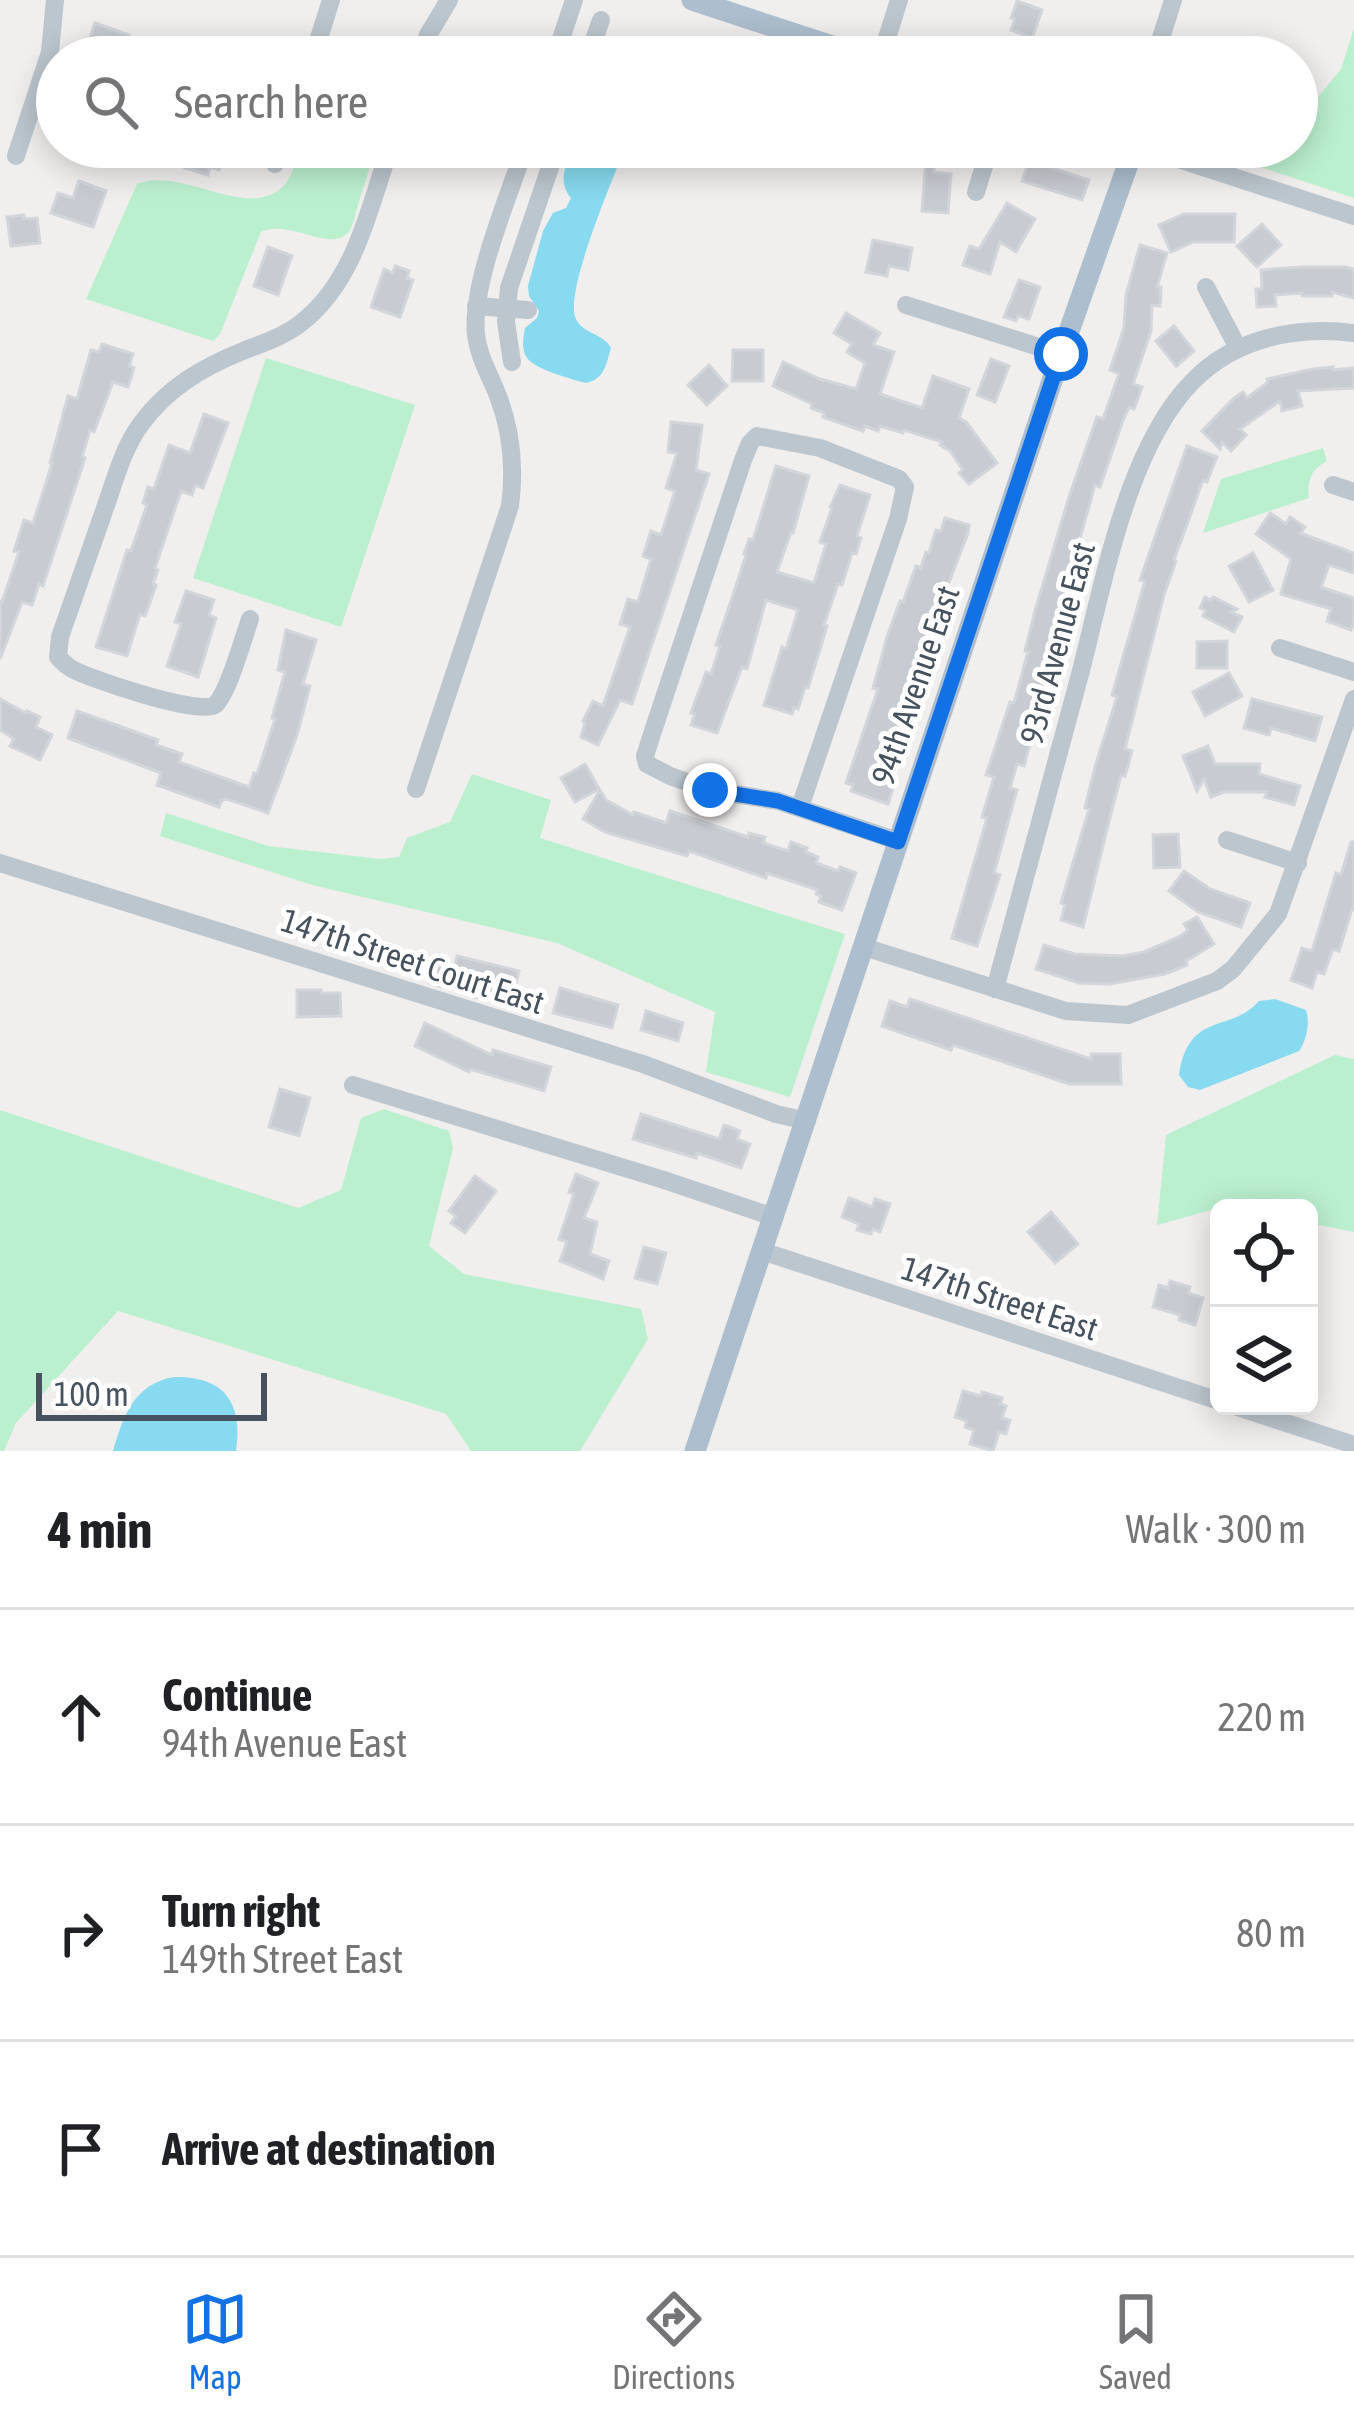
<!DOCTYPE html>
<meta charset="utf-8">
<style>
:root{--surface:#fff;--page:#f2f2f2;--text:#202124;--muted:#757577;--line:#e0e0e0;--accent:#1371e6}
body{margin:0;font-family:"Asap Condensed",sans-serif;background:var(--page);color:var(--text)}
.controls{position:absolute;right:36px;bottom:36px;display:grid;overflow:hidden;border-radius:18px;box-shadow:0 6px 30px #0003}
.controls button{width:108px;height:108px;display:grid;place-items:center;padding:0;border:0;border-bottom:3px solid var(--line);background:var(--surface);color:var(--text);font:60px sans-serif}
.scale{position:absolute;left:36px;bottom:30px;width:231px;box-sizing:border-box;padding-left:12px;border:6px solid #46525d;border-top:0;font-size:33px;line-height:42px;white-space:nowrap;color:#46525d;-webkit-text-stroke:9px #fff;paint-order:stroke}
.stop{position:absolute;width:36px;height:36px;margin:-27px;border:9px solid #1371e6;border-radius:50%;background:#fff}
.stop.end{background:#1371e6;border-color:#fff;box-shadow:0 3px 12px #0008}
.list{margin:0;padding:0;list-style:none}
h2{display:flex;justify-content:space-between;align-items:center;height:156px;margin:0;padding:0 48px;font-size:51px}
h2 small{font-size:39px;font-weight:400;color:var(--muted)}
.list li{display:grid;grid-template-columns:78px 1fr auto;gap:36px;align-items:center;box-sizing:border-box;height:216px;padding:0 48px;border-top:3px solid var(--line)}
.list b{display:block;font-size:45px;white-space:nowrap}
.list p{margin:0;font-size:39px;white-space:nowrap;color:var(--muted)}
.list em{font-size:39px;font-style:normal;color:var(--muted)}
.icon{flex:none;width:66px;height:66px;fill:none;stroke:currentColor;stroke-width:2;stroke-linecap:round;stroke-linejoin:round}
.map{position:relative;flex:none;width:1354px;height:1451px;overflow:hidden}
.search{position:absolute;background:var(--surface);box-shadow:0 6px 30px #0003;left:36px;right:36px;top:36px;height:132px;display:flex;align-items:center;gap:30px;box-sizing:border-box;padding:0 42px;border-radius:66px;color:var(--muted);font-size:45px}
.sheet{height:804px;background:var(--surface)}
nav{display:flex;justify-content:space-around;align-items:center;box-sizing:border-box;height:168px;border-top:3px solid var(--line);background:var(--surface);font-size:33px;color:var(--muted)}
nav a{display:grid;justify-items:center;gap:6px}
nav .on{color:var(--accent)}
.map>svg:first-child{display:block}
.green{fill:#bbf0cf}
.water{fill:#87daef}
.building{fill:#c8cbd1;stroke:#d2d5da;stroke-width:3}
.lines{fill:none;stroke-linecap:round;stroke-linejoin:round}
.minor{stroke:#bcc6ce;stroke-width:18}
.major{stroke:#adbece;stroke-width:21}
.route{stroke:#1371e6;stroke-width:15}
.labels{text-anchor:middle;stroke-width:10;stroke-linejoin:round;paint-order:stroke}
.street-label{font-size:33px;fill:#46525d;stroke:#fff}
</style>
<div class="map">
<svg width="1354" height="1451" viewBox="0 0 1354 1451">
<rect width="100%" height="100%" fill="#f1eeee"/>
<!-- green -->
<g class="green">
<path d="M1354 28V198L1200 147H1297V101L1313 103 1341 69Z"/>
<path d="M302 147H373C372 166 364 184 359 202 356 211 354 222 350 230 333 256 291 218 261 232L220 334 213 341 86 299 137 184C183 165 252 225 286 183 293 173 297 158 302 147Z"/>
<path d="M266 358 415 405 341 627 193 578Z"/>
<path d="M1323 448 1327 461C1311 469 1307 480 1309 498L1203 533 1221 479Z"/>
<path d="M472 774 551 800 540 838 845 934 790 1097 706 1072 715 1012 557 943 312 885 160 836 166 813 268 846 381 859 399 857 407 838 450 822Z"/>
<path d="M1335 1055 1354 1059V1232L1309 1223V1208H1219L1157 1225 1166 1135Z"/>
<path d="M384 1109 449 1131 453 1148 429 1246 464 1274 641 1309 648 1339 580 1451H471L446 1414 118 1311 16 1423 4 1451H0V1110L298 1208 341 1190 361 1118Z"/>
</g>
<!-- water -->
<g class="water">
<path d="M573 147H625C614 178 563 293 576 319 583 334 603 333 611 348 606 364 605 379 586 383 574 380 535 369 528 359 521 351 523 338 525 328L537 318 539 311 529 296 528 286 543 231 553 213 566 208 571 198C557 181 566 166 573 147Z"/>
<path d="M1275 999 1306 1010C1310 1022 1307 1040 1299 1051L1200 1090 1188 1087 1179 1075C1189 1010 1230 1034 1259 1001Z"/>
<path d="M174 1377C224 1376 243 1402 236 1451H113C123 1416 134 1384 174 1377Z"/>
</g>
<!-- building -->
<g class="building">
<path d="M1017 1 1042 10 1032 38 1011 30 1015 19 1011 18Z"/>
<path d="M95 23 129 35 122 57H91L96 43 89 40Z"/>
<path d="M192 147H219L217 152 225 155 219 170 210 167 208 175 185 168Z"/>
<path d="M902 147H942L933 172 951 174 948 213 922 211 926 158Z"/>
<path d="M1029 161 1089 180 1082 200 1022 181Z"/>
<path d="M79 181 106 191 93 227 51 213 58 193 73 198Z"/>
<path d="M1007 203 1035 219 1016 252 1000 242 990 274 963 265 970 246 979 249Z"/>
<path d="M1184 214H1235L1234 242H1193L1171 252 1159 225Z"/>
<path d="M24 215V219L37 218 40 243 11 246 7 217Z"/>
<path d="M1262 224 1281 245 1257 267 1237 246Z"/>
<path d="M873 240 912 248 908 270 889 266 887 276 866 272Z"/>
<path d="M1140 245 1167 253 1157 287H1161L1160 306 1152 305 1151 331 1133 384 1142 387 1134 409 1129 407 1123 420 1100 487 1095 485 1078 545 1081 546 1055 629 1060 630 1024 766 1017 764 1010 788 1017 790 994 873 1000 875 977 946 952 938 987 818 982 817 994 777 986 775 1010 702 1014 703 1028 652 1025 651 1035 611 1069 497 1097 417 1103 419 1119 374 1110 370 1124 328 1126 295Z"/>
<path d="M268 247 292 256 278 295 254 286Z"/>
<path d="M395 266 409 271 407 278 413 280 400 317 371 307 384 269 393 273Z"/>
<path d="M1302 267H1345L1354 269V298L1332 292V296H1302V293L1275 295 1276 306 1257 307 1256 289H1262L1261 270Z"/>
<path d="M1019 280 1040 287 1029 319 1018 316 1016 321 1004 317Z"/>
<path d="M846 313 880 333 873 345 894 352 880 394 922 408 933 376 969 389 959 418 966 422 997 463 969 484 959 473 963 470 950 451 940 445 942 442 904 430 903 433 880 426 878 431 865 426 863 431 823 417 824 413 811 408 812 404 773 386 783 362 820 379 856 389 865 363 847 352 852 344 834 333Z"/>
<path d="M1174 326 1194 351 1176 366 1156 341Z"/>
<path d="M102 344 133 354 129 366 134 368 128 387 113 382 94 432 90 430 82 457 85 458 43 586 39 584 32 605 22 602 0 659V601L2 602 19 552 14 551 24 520 33 523 52 464 50 463 68 396 77 399 91 350 99 352Z"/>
<path d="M733 350H763V381H732Z"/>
<path d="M991 359 1009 366 995 402 977 395Z"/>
<path d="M709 365 727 386 707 405 688 385Z"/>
<path d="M1333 367V370L1354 368V388L1298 391 1302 406 1282 411 1280 401 1240 429 1246 435 1231 451 1222 442 1220 449 1202 431 1232 400 1243 392 1247 398 1268 382 1267 379 1313 369Z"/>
<path d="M204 414 228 423 203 488 195 485 192 495 181 491 155 568 158 570 153 584 156 585 145 616 140 614 127 656 96 647 127 550 131 551 140 525 147 505 143 503 148 487 154 489 169 445 190 453Z"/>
<path d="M671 422 702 425 696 470 709 474 632 704 620 700 598 745 581 737 585 723 583 721 593 701 603 706 630 627 620 624 628 599 638 602 651 559 643 556 651 531 661 535 675 491 666 488 677 453 668 452Z"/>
<path d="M1187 446 1217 457 1207 482 1203 480 1174 560 1176 561 1164 595 1125 749 1132 751 1125 776 1121 775 1109 821 1083 927 1061 920 1065 905 1061 903 1089 809 1085 808 1095 767 1117 697 1112 695 1145 581 1140 580Z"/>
<path d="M776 466 809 476 793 533 791 532 777 572 814 583 826 544 820 542 832 508 830 507 840 485 870 495 857 536 861 538 856 554 852 553 842 585 838 584 824 625 827 626 813 672 808 688 805 687 798 709 794 707 792 714 764 705 782 647 786 649 798 610 766 600 747 669 742 667 717 733 691 725 695 714 691 713 706 672 711 674 720 646 716 645 735 589 746 555 744 554 749 539 753 540Z"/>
<path d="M1270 513 1286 524 1290 517 1305 527 1300 533 1354 553V573L1329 565 1321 587 1354 598V621L1351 630 1327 621 1331 609 1281 594 1291 559 1256 534Z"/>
<path d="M945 518 969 525 968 533 931 629 927 628 898 735 895 734 881 776 895 782 888 804 851 791 853 785 846 783 878 689 873 688 887 637 900 601 903 602 916 566 921 568 926 552 929 553 936 530 941 531Z"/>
<path d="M1253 553 1273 590 1249 602 1229 566Z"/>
<path d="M186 591 214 600 209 615 216 618 198 677 167 666 181 624 175 622Z"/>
<path d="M1205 597 1211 600 1213 597 1237 609 1231 612 1242 617 1234 632 1203 616 1206 611 1200 608Z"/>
<path d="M286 630 316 640 303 684 310 686 297 735 268 813 227 799 222 800 219 807 157 785 161 773 68 738 77 711 158 740 156 745 182 754 179 762 249 787 254 773 257 774 275 719 272 718 285 672 278 670Z"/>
<path d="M1227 641V668H1197V642Z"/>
<path d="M1229 673 1242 696 1205 716 1193 692Z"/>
<path d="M0 699 26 713 27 711 40 717 36 727 52 735 40 760 10 746 14 739 0 730Z"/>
<path d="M1252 699 1322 717 1315 741 1271 728 1269 735 1244 728Z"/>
<path d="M1208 746 1215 764H1260L1259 774 1300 786 1294 805 1265 797 1267 792H1224L1211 797 1204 779 1197 791 1183 756Z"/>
<path d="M585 764 599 789 575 802 561 778Z"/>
<path d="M600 790 606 800 633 815 634 812 666 823 670 811 748 837 749 833 765 837 763 843 788 851 791 842 807 848 806 852 818 857 816 863 838 871 840 867 856 873 842 910 819 902 821 896 816 894 818 890 767 873 766 878 689 851 687 856 605 832 583 819Z"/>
<path d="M1178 834 1180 867 1154 868 1153 835Z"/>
<path d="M1351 842H1354V910L1352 909 1339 951 1333 949 1324 974 1317 972 1312 988 1291 980 1302 948 1312 951 1336 873 1341 875Z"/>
<path d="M1184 871 1210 889 1250 903 1241 927 1198 912 1169 891Z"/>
<path d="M1197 917 1214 944 1186 961 1187 965 1165 974 1110 984 1079 983 1036 969 1044 945 1075 954 1123 956 1144 952 1181 936 1188 930 1184 924Z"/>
<path d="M457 956 519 971 513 995 493 990 491 1000 474 997 476 987 448 980 445 988 429 983 435 964 454 969Z"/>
<path d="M560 988 618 1005 612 1028 553 1013Z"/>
<path d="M297 990H321V993H340L341 1016 297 1017Z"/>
<path d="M910 999 1091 1059V1054H1120L1121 1084H1069L953 1045 951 1050 882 1026 890 1001 907 1007Z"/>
<path d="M646 1011 683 1023 678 1041 641 1030Z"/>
<path d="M425 1023 492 1055 493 1050 551 1067 544 1091 470 1069 469 1072 415 1046Z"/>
<path d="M280 1089 310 1098 299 1136 269 1127Z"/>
<path d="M641 1114 719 1139 724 1125 740 1131 737 1139 750 1144 741 1168 697 1153 696 1158 633 1139Z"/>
<path d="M576 1174 598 1183 584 1218 597 1222 590 1254 609 1261 603 1279 560 1261 567 1242 559 1239 574 1194 569 1192Z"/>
<path d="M475 1176 496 1191 465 1233 451 1223 456 1216 449 1211Z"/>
<path d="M849 1198 872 1207 875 1199 890 1204 880 1232 873 1229 871 1234 857 1230 859 1224 842 1217Z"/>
<path d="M1051 1212 1078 1244 1055 1263 1028 1232Z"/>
<path d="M644 1247 666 1253 657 1284 635 1278Z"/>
<path d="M1170 1281 1190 1287 1188 1293 1203 1298 1195 1325 1179 1320 1180 1315 1153 1307 1159 1285 1168 1288Z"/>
<path d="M963 1391 981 1396 982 1392 1002 1398 1000 1404 1006 1406 1002 1418 1010 1420 1006 1434 999 1432 993 1451 970 1444 974 1430 965 1427 967 1421 955 1417Z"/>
</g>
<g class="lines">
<!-- minor -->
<g class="minor">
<path d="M313 57 331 0"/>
<path d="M420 57 428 35 449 0"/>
<path d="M555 57 574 0"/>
<path d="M588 57 601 20"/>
<path d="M881 57 899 0"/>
<path d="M1155 57 1173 0"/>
<path d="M1141 147 1354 216"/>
<path d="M16 156 50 52 55 0"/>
<path d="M275 164 281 147"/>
<path d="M976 192 990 147"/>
<path d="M1206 287 1238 348"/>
<path d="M906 305 1061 354"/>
<path d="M476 306 528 310"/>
<path d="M512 362 506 322 509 288 557 147"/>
<path d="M1333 485 1354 492"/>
<path d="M250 619C244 636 228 694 215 705 200 716 90 679 72 669 65 665 63 662 58 657L60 637C75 594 90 551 105 508 115 480 123 448 141 424 167 388 203 367 243 351 263 343 283 337 301 323 355 281 369 209 390 147"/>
<path d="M1280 648 1354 672"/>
<path d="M416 789 510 506C515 468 512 432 498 396 490 375 479 358 476 335 471 283 508 199 525 147"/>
<path d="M800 807 898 519 905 487 899 479 820 448 757 436 750 443 743 460 652 734 645 756 647 764 670 776 710 790 778 801 898 841"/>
<path d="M1227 840 1298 863"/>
<path d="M0 863 643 1064 776 1114 807 1121"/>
<path d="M864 947 1066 1011 1128 1015 1217 981 1233 969 1278 914 1354 699"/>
<path d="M995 989C1023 886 1051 782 1079 678 1103 588 1126 448 1193 381 1235 338 1295 326 1354 333"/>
<path d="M353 1085 664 1180 774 1217"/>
<path d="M762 1251 1219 1401"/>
<path d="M1234 1406 1354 1445"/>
</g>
<!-- major -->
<g class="major">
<path d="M692 0 866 57"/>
<path d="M695 1451 1061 354 1134 147"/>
</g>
</g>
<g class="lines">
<!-- route -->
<path class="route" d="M710 790 778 801 898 842 1061 354"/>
</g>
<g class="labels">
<!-- street labels -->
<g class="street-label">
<text transform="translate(1057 643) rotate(-75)" y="12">93rd Avenue East</text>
<text transform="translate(915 685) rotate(-71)" y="12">94th Avenue East</text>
<text transform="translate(413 961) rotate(18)" y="12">147th Street Court East</text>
<text transform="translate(1000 1298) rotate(18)" y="12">147th Street East</text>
</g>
</g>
</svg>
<div class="controls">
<button><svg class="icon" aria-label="locate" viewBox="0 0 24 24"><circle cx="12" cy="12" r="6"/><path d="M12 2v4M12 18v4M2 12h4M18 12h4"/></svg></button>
<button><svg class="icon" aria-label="layers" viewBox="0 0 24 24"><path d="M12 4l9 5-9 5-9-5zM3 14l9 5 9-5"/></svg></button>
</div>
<div class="scale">100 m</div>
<div class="stop" style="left:1061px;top:354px"></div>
<div class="stop end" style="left:710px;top:790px"></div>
<div class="search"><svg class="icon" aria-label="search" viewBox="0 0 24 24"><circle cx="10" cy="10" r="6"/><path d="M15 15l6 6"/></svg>Search here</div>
</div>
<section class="sheet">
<h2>4 min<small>Walk · 300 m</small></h2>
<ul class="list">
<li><svg class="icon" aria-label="ahead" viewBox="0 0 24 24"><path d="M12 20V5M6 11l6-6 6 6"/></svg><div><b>Continue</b><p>94th Avenue East</p></div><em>220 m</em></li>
<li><svg class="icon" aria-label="right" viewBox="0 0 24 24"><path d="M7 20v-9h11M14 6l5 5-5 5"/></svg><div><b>Turn right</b><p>149th Street East</p></div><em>80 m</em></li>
<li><svg class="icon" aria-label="arrive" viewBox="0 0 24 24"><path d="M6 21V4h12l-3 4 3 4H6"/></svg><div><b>Arrive at destination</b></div></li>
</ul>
</section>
<nav>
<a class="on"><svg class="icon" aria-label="map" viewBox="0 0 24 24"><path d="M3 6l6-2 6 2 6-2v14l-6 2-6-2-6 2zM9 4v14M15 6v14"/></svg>Map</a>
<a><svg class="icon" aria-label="directions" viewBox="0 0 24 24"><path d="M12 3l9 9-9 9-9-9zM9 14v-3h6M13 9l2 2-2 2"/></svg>Directions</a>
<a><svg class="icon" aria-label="saved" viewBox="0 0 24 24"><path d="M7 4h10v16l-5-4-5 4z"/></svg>Saved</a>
</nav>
